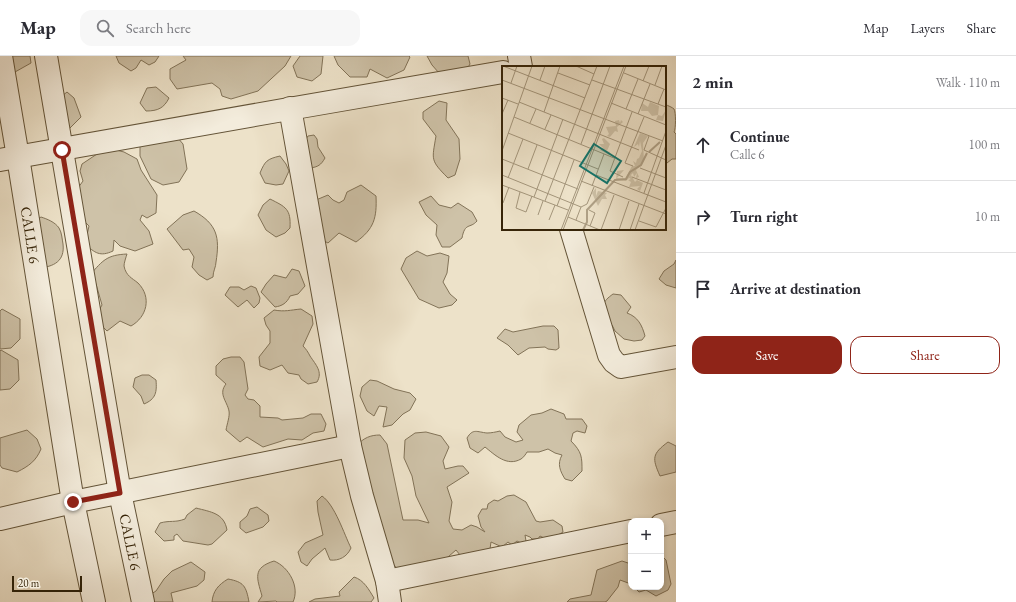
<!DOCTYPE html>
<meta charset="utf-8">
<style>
:root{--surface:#fff;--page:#f7f7f7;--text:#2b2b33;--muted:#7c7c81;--line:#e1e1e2;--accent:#8f2418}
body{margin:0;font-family:"EB Garamond",serif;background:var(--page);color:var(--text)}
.controls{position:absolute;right:12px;bottom:12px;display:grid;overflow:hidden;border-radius:8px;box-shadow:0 2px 6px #0003}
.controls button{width:36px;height:36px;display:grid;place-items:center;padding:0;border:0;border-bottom:1px solid var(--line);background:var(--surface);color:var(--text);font:20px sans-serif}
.scale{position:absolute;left:12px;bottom:10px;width:70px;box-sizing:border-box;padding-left:4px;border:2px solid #362408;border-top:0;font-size:11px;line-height:14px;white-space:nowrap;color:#362408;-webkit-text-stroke:3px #f3ecdc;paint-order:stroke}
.stop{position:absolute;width:12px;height:12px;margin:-9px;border:3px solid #8f2418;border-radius:50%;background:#fff}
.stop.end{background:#8f2418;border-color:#fff;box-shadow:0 1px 4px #0008}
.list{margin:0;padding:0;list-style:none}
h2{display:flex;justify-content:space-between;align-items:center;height:52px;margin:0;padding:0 16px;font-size:17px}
h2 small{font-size:13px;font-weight:400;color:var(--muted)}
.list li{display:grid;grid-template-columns:26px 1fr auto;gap:12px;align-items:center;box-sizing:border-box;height:72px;padding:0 16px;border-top:1px solid var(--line)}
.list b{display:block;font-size:15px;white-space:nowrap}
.list p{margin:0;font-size:13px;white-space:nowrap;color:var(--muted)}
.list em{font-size:13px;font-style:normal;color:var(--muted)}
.actions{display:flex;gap:8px;padding:12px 16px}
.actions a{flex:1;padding:9px 0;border:1px solid var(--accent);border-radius:12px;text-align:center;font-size:14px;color:var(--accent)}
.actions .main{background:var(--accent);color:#fff}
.icon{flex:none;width:22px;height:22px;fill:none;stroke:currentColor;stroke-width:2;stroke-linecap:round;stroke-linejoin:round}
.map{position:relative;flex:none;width:676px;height:546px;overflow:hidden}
header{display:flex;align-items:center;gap:24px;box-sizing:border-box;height:56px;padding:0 20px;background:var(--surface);border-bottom:1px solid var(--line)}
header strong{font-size:19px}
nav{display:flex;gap:22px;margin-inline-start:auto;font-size:14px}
.search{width:280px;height:36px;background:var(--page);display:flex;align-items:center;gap:10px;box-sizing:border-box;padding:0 14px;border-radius:12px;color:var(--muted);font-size:15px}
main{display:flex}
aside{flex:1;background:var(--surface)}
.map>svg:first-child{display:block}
.green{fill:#cec2a8;stroke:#827358}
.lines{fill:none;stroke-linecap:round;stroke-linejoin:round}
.street-casing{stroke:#645438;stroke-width:24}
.street{stroke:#f3ecdc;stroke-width:22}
.route{stroke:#8f2418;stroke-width:5}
.labels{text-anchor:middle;stroke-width:3.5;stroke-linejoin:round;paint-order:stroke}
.street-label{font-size:15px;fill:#362408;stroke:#f3ecdc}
.inset-river{fill:none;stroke:#afa187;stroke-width:2}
.inset-road{fill:none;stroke:#a4967c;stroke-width:1}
.view{fill:#0f766e;fill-opacity:0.15;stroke:#0f766e;stroke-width:2}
.inset-edge{fill:none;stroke:#362408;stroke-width:2}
</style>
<header>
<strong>Map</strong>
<div class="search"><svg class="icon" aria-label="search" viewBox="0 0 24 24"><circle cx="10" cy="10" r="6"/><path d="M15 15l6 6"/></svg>Search here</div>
<nav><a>Map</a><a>Layers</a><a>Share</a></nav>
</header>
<main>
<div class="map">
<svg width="676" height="546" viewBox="0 0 676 546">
<rect width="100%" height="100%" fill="#ede2c9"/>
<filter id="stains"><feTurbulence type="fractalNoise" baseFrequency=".005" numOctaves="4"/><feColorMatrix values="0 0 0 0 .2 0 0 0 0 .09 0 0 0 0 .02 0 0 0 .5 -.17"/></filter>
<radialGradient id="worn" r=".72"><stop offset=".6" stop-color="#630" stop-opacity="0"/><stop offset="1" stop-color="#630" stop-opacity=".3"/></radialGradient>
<!-- green -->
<g class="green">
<path d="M0 0H30L31 7 15 16 4 14Z"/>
<path d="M116 0H159L155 6 149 9 141 4 136 12 131 15 119 7Z"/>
<path d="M183 0H291L285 10 258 35 231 43 222 40 220 33 212 27 177 33 170 23V13L186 4Z"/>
<path d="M300 0H323L321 18 312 25 297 21 293 10Z"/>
<path d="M334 0H409L410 1 404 14 387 22 370 13 367 21H350L338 9Z"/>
<path d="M427 0H468L470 8 466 15 439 17 432 9Z"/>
<path d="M156 31 169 42C164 52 158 55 146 55L140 47 147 32Z"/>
<path d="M67 36 74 42 81 61 69 73 52 48Z"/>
<path d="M439 45 447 47 446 64 459 83 460 103 455 119 448 122C430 104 432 104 436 80L423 63V56Z"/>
<path d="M665 48C668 50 672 51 674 53 676 56 676 73 674 76L676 78V103H672L667 107 665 106Z"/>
<path d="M314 79 317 83 318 91 325 102C321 109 318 111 310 112L306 83 308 80Z"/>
<path d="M177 81 183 88 187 113 179 126 163 129 151 123 140 100V87Z"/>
<path d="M112 93 124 96 137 103 141 114 157 139 156 157 147 162 142 159 140 164 149 175 153 188 135 195 120 190 114 184 113 195C100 201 95 197 85 188L89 170 82 163 75 136 83 125 80 115 82 108 100 96Z"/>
<path d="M280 100 286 108 289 115 283 128 276 129 265 127 260 117C265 105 267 103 280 100Z"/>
<path d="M361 129 376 140C377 162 374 173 356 186L339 177 328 187 313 179 316 144 328 139 333 144 339 147 344 144 347 136Z"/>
<path d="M431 140 439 149 451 152 458 147 472 156 477 165C470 173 465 166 462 182L450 191H442L436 179 437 169 426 159 419 146Z"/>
<path d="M270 143C286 151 291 153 290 172L285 177 276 181 266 174 258 159 263 149Z"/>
<path d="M194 155C217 168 220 181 216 206 216 211 213 215 213 221L207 224 199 219 192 211 194 201 189 193 183 194 167 173 183 159Z"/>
<path d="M41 161C47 163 55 166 59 172 62 177 62 183 63 188 65 205 54 211 38 212L30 168Z"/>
<path d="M417 195 427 200 440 197 449 200 447 217 443 226 450 238 457 244 452 249 439 252 419 243 401 213 406 202Z"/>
<path d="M127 198C126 201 124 207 124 210 126 220 132 222 138 227 152 241 147 261 131 270L120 265 107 275 99 267 98 256 102 249 96 228 90 219C103 204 107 199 127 198Z"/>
<path d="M676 204V232L666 229 659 223 664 215 674 208Z"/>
<path d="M292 213 299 215 305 230 298 238 290 240C287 247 282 250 275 251L261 236 266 228 274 219 286 222Z"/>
<path d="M251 230 256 232 260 242 259 247 254 252 247 244 238 251 225 239 230 231H239L244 234Z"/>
<path d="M613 238 621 239 631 251 627 257C638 261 642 269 645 280L642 284 634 285 624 283 615 275 612 269 605 263C602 249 602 246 613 238Z"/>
<path d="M2 253 20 263V283L11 292 0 293V255Z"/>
<path d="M301 253 312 260 313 268 303 290C306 293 308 296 310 300 316 309 323 316 317 326L308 328 301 323 299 319 288 317 282 309 270 314 260 310 259 301 270 287V275L266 269 264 262 274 254C285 256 290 254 301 253Z"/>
<path d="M543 270H554L558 274 559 292 556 294 548 293 545 291 529 292 518 299 508 289 497 282 505 273 513 276Z"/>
<path d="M1 294 18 304 19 324 10 333 0 334V295Z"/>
<path d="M231 301H240L244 306 248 333 245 339 248 343 254 344 260 350V361L278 362 282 364 303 362 311 358H321L326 368 324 375 313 377 302 384 288 383 263 391 247 381 240 386 226 374C227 368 230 360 229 355 227 345 218 338 226 328L216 319V310L223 303Z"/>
<path d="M142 319H149L156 324C157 336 156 343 144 348L141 340 133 331 135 322Z"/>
<path d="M370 324 377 325 394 333 410 337 416 343 410 354 403 358 392 369 383 371 387 351 379 350 374 360 367 355 360 340 362 331Z"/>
<path d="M551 353 564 358 566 363H582L587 370 585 377 577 375 573 377 571 385C582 396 582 401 582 415L572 425 565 423C560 415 557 408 562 399L555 397 548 393 539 396H527C526 398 523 402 521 403 507 411 495 399 485 391L478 397 470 392 467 382C473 372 477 376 487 377 491 377 496 376 500 375L505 381 516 386 523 384 517 376 519 369 531 359 542 357Z"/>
<path d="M27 374 37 383 41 393C36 405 29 410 17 416L2 412 0 409V382Z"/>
<path d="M426 376 441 380 449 391 443 405 445 413 458 410H463L469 417 447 431 452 446 449 465 453 473 462 474 471 469 477 471 485 476 481 471 478 460 482 453H487L488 448 494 444 498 445 507 440 514 439 526 446 536 465 540 466 553 464 562 470 563 476 555 481 548 484 540 480 538 483H532L530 481 525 479 526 485 521 487 517 485 512 489 508 486 502 491 491 486 490 493 460 499 456 494 441 507 427 505 423 508 398 513 382 499 357 389C364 382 370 379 380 379L387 388 403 464H418L429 467 416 440 412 420 404 402 405 384 415 377Z"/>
<path d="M668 386 676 390V416L660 420C652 402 652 398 668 386Z"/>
<path d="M322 440C335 449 344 478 351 492 347 501 339 505 330 504L325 492 312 503 307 510 301 506 298 496 305 487 323 479 318 456 317 445Z"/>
<path d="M257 451 268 459 269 465 263 471 246 477 240 472V466L247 460 250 453Z"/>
<path d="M196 452C211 456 224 457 227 474L212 488 208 489 183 485 177 478 174 480V484L164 485 155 476 160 467C171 464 174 467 185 463L187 459Z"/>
<path d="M661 499 666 504 671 528 668 534 656 540 646 534 639 536 634 531H661Z"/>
<path d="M274 505C289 511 300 531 293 546H277L276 545 258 546 262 540C257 522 252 512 274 505Z"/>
<path d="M622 505 631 508V528L620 524 618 531 607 545 605 546H567L570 543 591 539 597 514Z"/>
<path d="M191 506 205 516 204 524 197 530 171 537 173 546H145L148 540 156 535 164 523 172 515Z"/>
<path d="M354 521C364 524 369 534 374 542L371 546H309L315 543 340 540 339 536Z"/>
<path d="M228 523C244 526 246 530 249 546H212C213 535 218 529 228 523Z"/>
</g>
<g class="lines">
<!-- street casing -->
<g class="street-casing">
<g id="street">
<path d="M1 0 18 101 73 446 94 546"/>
<path d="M46 0 120 437 143 546"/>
<path d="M519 0 521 11"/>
<path d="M290 52 350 390 362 440 387 525 390 546"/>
<path d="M0 104C168 75 335 44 503 16"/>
<path d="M571 173 609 299 614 306 621 311 676 301"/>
<path d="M0 463 73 446 350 390"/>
<path d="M661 469 676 466"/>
<path d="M387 525 631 475"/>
</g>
</g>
<!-- street -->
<use href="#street" class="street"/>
</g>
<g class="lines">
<!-- route -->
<path class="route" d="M62 94 120 437 73 446"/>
</g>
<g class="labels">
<!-- street labels -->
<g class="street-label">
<text transform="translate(30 179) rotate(81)" y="5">CALLE 6</text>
<text transform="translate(130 486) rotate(78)" y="5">CALLE 6</text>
</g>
</g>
<!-- overview -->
<g transform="translate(502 10)">
<rect width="164" height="164" fill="#ede2c9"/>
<path d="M148 36 157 40 156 49 160 50 164 44 161 55 154 54 156 49 150 50 146 45H139L140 37 146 41ZM117 54 118 57 119 54 121 56 115 61 116 66 113 65 108 71 105 70 107 68 104 61 114 60 113 55ZM138 67 146 70 141 77 142 95 134 104 137 111 134 112 135 107 132 111 131 107 129 109 133 116 135 114 141 117 138 125 135 123 138 120 127 121 129 116 126 114 129 113 127 112 124 115 114 114 115 105 122 104 115 112 123 113 130 100H133L131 95 134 97 135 93 137 92 140 85 138 75 137 81 136 78 132 81ZM102 72 108 78 105 85 108 86 107 89 98 84 101 82 97 78H102L100 73ZM94 122V130L96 125 105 127 103 129 105 133H100L96 140 90 127Z" fill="#cec2a8"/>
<path class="inset-river" d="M147 86 158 76M81 164 85 156V144L113 114 124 113 128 106 139 99 145 87"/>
<path class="inset-road" d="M1 0 83 32M74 0 92 8M56 7 88 19M122 7 164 24M0 14 161 75M38 14 43 0M90 14 164 41M141 15 147 0M9 17 15 0M153 19 160 0M0 32 16 38M17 36 137 84M109 37 164 59M156 38 162 23M124 43 136 13M42 46 58 0M0 48 6 34M136 48 148 18M12 51 112 92M28 57 34 43M43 63 49 49M6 67 96 103M147 70 142 84 164 94M79 78 108 0M0 85 30 0M0 93 76 123M131 100 123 97 142 51M138 102 164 112M26 103 35 79M0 109 79 141 85 138 92 121M94 109 164 136M121 111 108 105 130 46M130 111 164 124M6 112 21 73M79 115 164 148M0 119 66 144M90 120 102 88M18 126 14 142 24 146 30 130M142 127 164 65M32 131 61 53M43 135 95 0M1 137 7 121M55 140 72 94M87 144 93 147 88 160M36 149 41 135M66 151 98 164M47 154 53 139M74 154 79 141M137 155 154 161 164 142M59 164 122 0M61 164 124 0M99 164 112 129M117 164 127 135M128 164 137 138M133 164 164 79"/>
<path class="view" d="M92 78 119 95 105 117 78 100Z"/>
<rect width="164" height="164" class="inset-edge"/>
</g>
<rect width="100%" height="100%" filter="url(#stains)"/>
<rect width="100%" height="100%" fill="url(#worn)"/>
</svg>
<div class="controls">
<button>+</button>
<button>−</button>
</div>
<div class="scale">20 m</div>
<div class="stop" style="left:62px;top:94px"></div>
<div class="stop end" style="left:73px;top:446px"></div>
</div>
<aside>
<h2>2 min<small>Walk · 110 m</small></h2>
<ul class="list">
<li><svg class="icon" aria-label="ahead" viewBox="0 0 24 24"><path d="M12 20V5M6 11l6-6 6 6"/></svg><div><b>Continue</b><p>Calle 6</p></div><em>100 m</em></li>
<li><svg class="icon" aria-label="right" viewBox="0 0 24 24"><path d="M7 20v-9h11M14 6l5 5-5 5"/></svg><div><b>Turn right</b></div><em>10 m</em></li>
<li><svg class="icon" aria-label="arrive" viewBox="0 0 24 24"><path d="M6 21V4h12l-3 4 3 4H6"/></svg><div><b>Arrive at destination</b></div></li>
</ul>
<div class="actions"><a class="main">Save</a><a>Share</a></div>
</aside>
</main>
